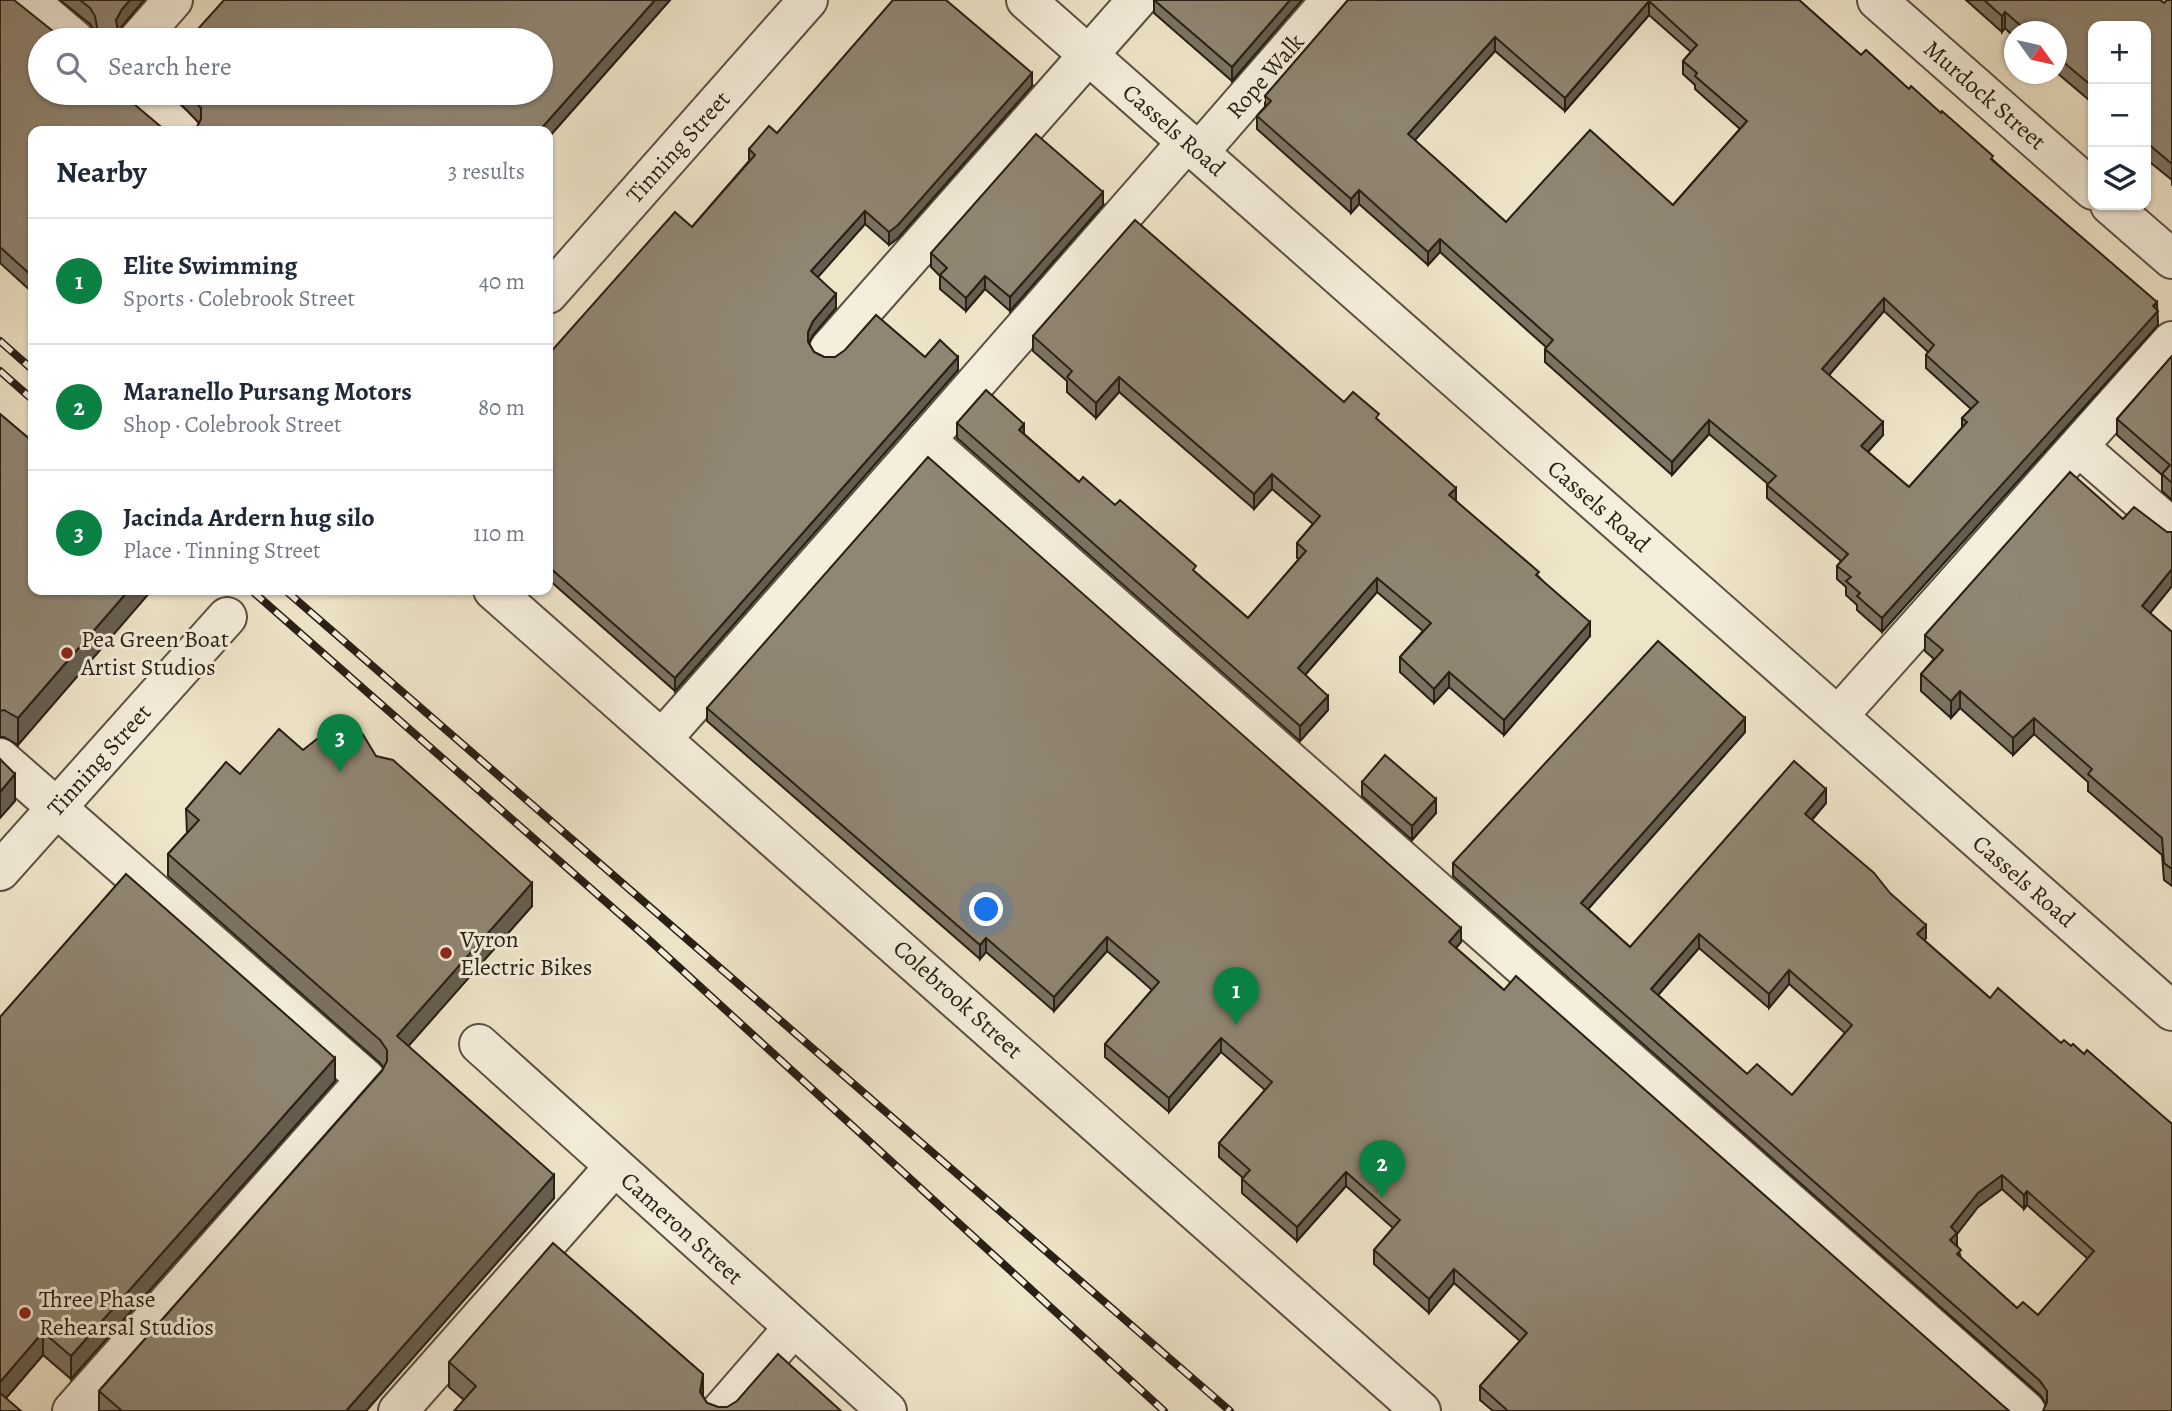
<!DOCTYPE html>
<meta charset="utf-8">
<style>
:root{--surface:#fff;--page:#f6f6f7;--text:#1f2937;--muted:#747a83;--line:#e0e1e3;--accent:#0b8043}
body{margin:0;font-family:Alegreya,serif;background:var(--page);color:var(--text)}
.controls{position:absolute;right:21px;top:21px;display:grid;overflow:hidden;border-radius:14px;box-shadow:0 2px 5px #0004}
.controls button{width:63px;height:63px;display:grid;place-items:center;padding:0;border:0;border-bottom:2px solid var(--line);background:var(--surface);color:var(--text);font:35px sans-serif}
.compass{position:absolute;left:2004px;top:21px;width:63px;height:63px;border-radius:50%;background:var(--surface);box-shadow:0 2px 5px #0004;rotate:123deg}
.you{position:absolute;left:987px;top:910px;width:24px;height:24px;margin:-18px;border:5px solid #fff;border-radius:50%;background:#1a73e8;box-shadow:0 0 0 10px #1a73e833}
.badge{display:grid;place-items:center;width:46px;height:46px;border-radius:50%;background:var(--accent);color:#fff;font-size:23px;font-weight:700}
.pin{position:absolute;translate:-50% -58px;filter:drop-shadow(0 2px 4px #0008)}
.pin::after{content:'';position:absolute;top:37px;width:24px;height:21px;background:inherit;clip-path:polygon(0 0,100% 0,50% 100%)}
.list{margin:0;padding:0;list-style:none}
h2{display:flex;justify-content:space-between;align-items:center;height:91px;margin:0;padding:0 28px;font-size:30px}
h2 small{font-size:23px;font-weight:400;color:var(--muted)}
.list li{display:grid;grid-template-columns:46px 1fr auto;gap:21px;align-items:center;box-sizing:border-box;height:126px;padding:0 28px;border-top:2px solid var(--line)}
.list b{display:block;font-size:26px;white-space:nowrap}
.list p{margin:0;font-size:23px;white-space:nowrap;color:var(--muted)}
.list em{font-size:23px;font-style:normal;color:var(--muted)}
.icon{flex:none;width:38px;height:38px;fill:none;stroke:currentColor;stroke-width:2;stroke-linecap:round;stroke-linejoin:round}
.map{position:relative;flex:none;width:2172px;height:1411px;overflow:hidden}
.search{position:absolute;background:var(--surface);box-shadow:0 2px 5px #0004;left:28px;top:28px;width:525px;height:77px;display:flex;align-items:center;gap:18px;box-sizing:border-box;padding:0 24px;border-radius:38px;color:var(--muted);font-size:26px}
.panel{position:absolute;background:var(--surface);box-shadow:0 2px 5px #0004;left:28px;top:126px;width:525px;height:469px;border-radius:14px}
.map>svg:first-child{display:block}
.lines{fill:none;stroke-linecap:round;stroke-linejoin:round}
.minor-casing{stroke:#5a5042;stroke-width:42}
.minor{stroke:#f5eedc;stroke-width:38}
.rail-casing{stroke:#291f15;stroke-width:8}
.rail{stroke:#f5eedc;stroke-width:5;stroke-dasharray:16;stroke-linecap:butt}
.wall{fill:#7c7363;stroke:#291f15;stroke-width:2;fill-rule:evenodd}
.shaded-wall{fill:#655e50;stroke:#291f15;stroke-width:2}
.building{fill:#908673;stroke:#291f15;stroke-width:2;fill-rule:evenodd}
.poi-dot{fill:#8f2418;stroke:#f5eedc;stroke-width:2.5}
.labels{text-anchor:middle;stroke-width:6;stroke-linejoin:round;paint-order:stroke}
.street-label{font-size:24px;fill:#291f15;stroke:#f5eedc}
.poi-label{font-size:24px;fill:#291f15;stroke:#f5eedc;text-anchor:start}
</style>
<div class="map">
<svg width="2172" height="1411" viewBox="0 0 2172 1411">
<rect width="100%" height="100%" fill="#efe5c9"/>
<filter id="stains"><feTurbulence type="fractalNoise" baseFrequency=".00286" numOctaves="4"/><feColorMatrix values="0 0 0 0 .2 0 0 0 0 .09 0 0 0 0 .02 0 0 0 .5 -.17"/></filter>
<radialGradient id="worn" r=".72"><stop offset=".6" stop-color="#630" stop-opacity="0"/><stop offset="1" stop-color="#630" stop-opacity=".3"/></radialGradient>
<g class="lines">
<!-- minor casing -->
<g class="minor-casing">
<g id="minor">
<path d="M28 0 75 40"/>
<path d="M1026 0 2172 1011"/>
<path d="M1877 0 2093 190"/>
<path d="M138 40 173 0"/>
<path d="M136 93 180 131"/>
<path d="M1187 142 926 440 2026 1411"/>
<path d="M1199 152 1331 0"/>
<path d="M2110 205 2172 259"/>
<path d="M548 294 808 0"/>
<path d="M829 349 1137 0"/>
<path d="M2079 447 2172 528"/>
<path d="M493 590 1421 1411"/>
<path d="M1838 716 2172 341"/>
<path d="M662 739 926 440"/>
<path d="M0 758 366 1079 72 1411"/>
<path d="M0 871 227 617"/>
<path d="M479 1044 887 1411"/>
<path d="M398 1411 614 1167"/>
<path d="M721 1411 793 1328"/>
</g>
</g>
<!-- minor -->
<use href="#minor" class="minor"/>
<!-- rail casing -->
<g class="rail-casing">
<g id="rail">
<path d="M0 341 33 370"/>
<path d="M0 371 33 400"/>
<path d="M251 590 647 938 1164 1411"/>
<path d="M285 590 1230 1411"/>
</g>
</g>
<!-- rail -->
<use href="#rail" class="rail"/>
</g>
<!-- wall -->
<g class="wall">
<path d="M0 0 33 131V293L0 263Z"/>
<path d="M60 0H144L122 26 118 34V40L92 37 95 31 90 24Z"/>
<path d="M224 0H670L548 138V131L196 129 199 123 174 97V93H541Z"/>
<path d="M1154 0H1302L1232 81 1154 13Z"/>
<path d="M1348 0H1799L1861 55 1909 89 1993 160 2157 310 2158 325 1882 632 1857 610V605L1846 595V587L1837 579V566L1841 561 1767 498V485L1768 484 1709 434 1672 475 1545 362V349L1546 347 1440 252 1428 265 1359 204 1351 213 1257 129V116L1265 107V96ZM1649 15 1691 52 1683 61V74L1695 85V89L1740 129 1673 205 1506 222 1414 140 1495 51 1565 111ZM1884 311 1928 352 1926 355V368L1971 409 1962 418V428L1909 487 1868 452 1883 435 1829 375Z"/>
<path d="M1966 0H2160L2164 3 2172 0V186V180L2146 159V26H2093V109L2089 106V100L2056 72V32H2014V37L2005 28 2002 32Z"/>
<path d="M1032 86 898 238 889 245 865 224 817 277 836 308 813 335 809 343 814 352 824 357H925L958 370 675 691 548 579V355L692 227 749 161V149L777 133Z"/>
<path d="M1103 205 1010 311 985 289 966 311 940 289V276L931 267V253Z"/>
<path d="M1033 336 1344 402 1379 421 1456 501 1539 577 1590 636 1504 735 1449 687 1434 703 1400 672V657L1423 631 1377 592 1305 675 1328 710 1300 741 957 438V423L1024 434 1079 482 1115 505 1196 573 1248 618 1299 559 1297 558V543L1313 524 1272 489 1254 509 1119 392 1096 418 1067 392V381L1033 351Z"/>
<path d="M2172 356V500L2162 491V475L2117 435V419Z"/>
<path d="M0 414 33 442 18 745 4 737H0Z"/>
<path d="M2172 586 2150 613 2172 632V886L2164 880 2162 855 2088 791V782L2034 734 2013 755 1960 708 1951 718 1921 691V674L1934 659 1925 651V635Z"/>
<path d="M707 708 1461 942 1456 948 1504 990 2009 1411H1493L1480 1400V1386L1520 1341 1454 1283 1429 1313 1374 1264V1250L1393 1228 1346 1186 1297 1241 1242 1193V1179L1243 1178 1219 1157V1143L1265 1090 1221 1052 1169 1112 1105 1057V1044L1152 990 1134 974 1107 951 1054 1011 986 952 980 959 707 721Z"/>
<path d="M1745 732 1588 909 1630 947 1826 803 1812 820 1926 938 1924 940 1990 998 2061 1043 2071 1046 2084 1054 2172 1124 2046 1404 2040 1395 1453 876V863ZM1699 948 1769 1008 1789 984 1845 1033 1792 1095 1747 1074 1658 995ZM2002 1189 2024 1209 2027 1205 2088 1259 2038 1315 2017 1308 1961 1258 1957 1245V1234L1978 1207Z"/>
<path d="M303 750 376 756 532 906 408 1046 554 1198 366 1411H99V1391L384 1068 380 1063 168 876V854L187 833 186 809 240 774Z"/>
<path d="M1362 782 1436 813 1412 840 1362 796Z"/>
<path d="M0 1017 335 1081 71 1379 43 1355 6 1398 0 1411Z"/>
<path d="M449 1362 703 1396 707 1403 718 1407 464 1400 449 1387Z"/>
</g>
<!-- shaded-wall -->
<g class="shaded-wall">
<path d="M130 0H144L122 26 118 34V40H110L116 20 122 9Z"/>
<path d="M655 0H670L548 138V131H539Z"/>
<path d="M1290 0H1302L1232 81V67Z"/>
<path d="M1649 1V15L1565 111V98Z"/>
<path d="M2005 12V28L2002 32V16Z"/>
<path d="M1495 37V51L1408 148V134Z"/>
<path d="M1032 73V86L898 238 889 245V232Z"/>
<path d="M1359 190V204L1351 213V199Z"/>
<path d="M1103 192V205L1010 311V297Z"/>
<path d="M865 211V224L811 285V271Z"/>
<path d="M1440 239V252L1428 265V252Z"/>
<path d="M985 276V289L966 311V298Z"/>
<path d="M836 294V308L813 335 808 345V332L813 321Z"/>
<path d="M1884 298V311L1822 383V369Z"/>
<path d="M2157 302 2158 325 1882 632V618Z"/>
<path d="M958 357V370L675 691V678Z"/>
<path d="M1119 377V392L1096 418V403Z"/>
<path d="M1709 420V434L1672 475V462Z"/>
<path d="M1883 422V435L1861 459V446Z"/>
<path d="M1024 424V438L1019 430Z"/>
<path d="M1272 474V489L1254 509V494Z"/>
<path d="M1456 488V502L1449 495Z"/>
<path d="M2172 569V586L2142 623V606Z"/>
<path d="M1377 578V592L1298 683V668Z"/>
<path d="M129 590H152L18 745V718Z"/>
<path d="M1590 622V636L1504 735V720Z"/>
<path d="M1449 672V687L1434 703V689Z"/>
<path d="M1960 691V708L1951 718V701Z"/>
<path d="M1328 696V710L1300 741V726Z"/>
<path d="M1745 718V732L1581 917V903Z"/>
<path d="M2034 718V734L2013 755V738Z"/>
<path d="M15 774V801L0 818V792Z"/>
<path d="M1826 789V803L1805 827V814Z"/>
<path d="M1436 799V813L1412 840V826Z"/>
<path d="M532 883V906L397 1059V1036Z"/>
<path d="M1926 925V938L1917 948V934Z"/>
<path d="M1461 928V942L1449 956V942Z"/>
<path d="M1699 934V948L1651 1003V989Z"/>
<path d="M1107 937V951L1054 1011V997Z"/>
<path d="M986 938V952L980 959V945Z"/>
<path d="M1789 970V984L1769 1008V994Z"/>
<path d="M1221 1038V1052L1169 1112V1098Z"/>
<path d="M335 1058V1081L71 1379V1356Z"/>
<path d="M1346 1172V1186L1297 1241V1227Z"/>
<path d="M554 1175V1198L366 1411H346Z"/>
<path d="M2002 1175V1189L1978 1207 1957 1234V1247L1950 1254 1951 1227 1978 1193Z"/>
<path d="M2027 1191V1205L2024 1209V1195Z"/>
<path d="M1454 1269V1283L1429 1313V1299Z"/>
<path d="M43 1332V1355L0 1405V1382Z"/>
<path d="M703 1374V1400L700 1392Z"/>
</g>
<!-- building -->
<g class="building">
<path d="M0 0H14L64 40H40V93H121L166 131H33V277L0 247Z"/>
<path d="M80 0H130L122 9 116 20 118 32 110 40H88L92 37 97 27 95 16 90 8Z"/>
<path d="M224 0H655L539 131H193L196 129 201 119V108L186 93H541V40H188Z"/>
<path d="M893 0H946L1032 73 898 225 889 232 865 211 811 271 836 294 813 321 808 332V342L814 352 824 357H835L845 350 876 315 925 357 940 340 958 357 675 678 548 566V355L675 212 692 227 755 155 749 149 769 126 777 133Z"/>
<path d="M1154 0H1290L1232 67Z"/>
<path d="M1348 0H1799L1861 55 1866 50 1909 89 1911 86 1941 113 1942 111 1993 156 1991 159 2157 302 2153 306 2158 311 1882 618 1857 596 1860 593 1846 581 1851 577 1837 566 1848 554 1767 485 1776 476 1709 420 1672 462 1545 349 1553 340 1440 239 1428 252 1359 190 1351 199 1257 116 1271 101 1265 96ZM1649 1 1697 45 1683 61 1697 73 1695 76 1747 121 1673 205 1590 130 1506 222 1408 134 1495 37 1565 98ZM1884 298 1934 345 1926 355 1978 402 1962 418 1967 422 1909 487 1861 446 1883 422 1822 369Z"/>
<path d="M1984 0H2160L2164 3 2167 0H2172V164L2146 142V26H2093V93L2089 89 2092 86 2056 56V32H2028L2005 12 2002 16Z"/>
<path d="M1036 134 1103 192 1010 297 985 276 966 298 940 275 947 268 931 253Z"/>
<path d="M1135 220 1344 402 1353 392 1379 414 1376 418 1456 488 1449 495 1539 572 1536 575 1590 622 1504 720 1449 672 1434 689 1400 657 1431 623 1377 578 1298 668 1328 696 1300 726 957 423 986 390 1024 424 1019 430 1079 482 1083 477 1115 505 1120 500 1196 566 1193 570 1248 618 1306 551 1297 543 1320 516 1272 474 1254 494 1119 377 1096 403 1067 377 1072 371 1033 336Z"/>
<path d="M2172 356V483L2162 474 2170 465 2117 419Z"/>
<path d="M0 414 33 442V590H129L18 718 4 710 0 711Z"/>
<path d="M928 457 1461 928 1449 942 1504 990 1516 976 2009 1411H1508L1480 1386 1527 1333 1454 1269 1429 1299 1374 1250 1400 1220 1346 1172 1297 1227 1242 1179 1250 1170 1219 1143 1272 1082 1221 1038 1169 1098 1105 1044 1159 982 1134 960 1107 937 1054 997 986 938 980 945 707 708Z"/>
<path d="M2070 472 2123 519 2134 507 2167 532H2172V569L2142 606 2172 632V869L2164 863 2162 838 2088 774 2092 769 2034 718 2013 738 1960 691 1951 701 1921 674 1943 650 1925 635Z"/>
<path d="M1658 641 1745 718 1581 903 1630 947 1794 761 1826 789 1805 814 1874 873 1890 893 1926 925 1917 934 1990 998 1998 988 2061 1043 2064 1040 2071 1046 2073 1044 2084 1054 2087 1050 2172 1124V1411H2043L2047 1402V1391L2040 1381 1453 863ZM1699 934 1769 994 1789 970 1852 1025 1792 1095 1757 1064 1747 1074 1651 989ZM2002 1175 2024 1195 2027 1191 2094 1251 2038 1315 2023 1302 2017 1308 1957 1254 1961 1250 1950 1240 1957 1233 1951 1227 1978 1193Z"/>
<path d="M347 725 362 733 376 756 393 760 532 883 397 1036 554 1175 346 1411H122L99 1391 382 1071 387 1061V1050L380 1040 168 854 199 820 186 809 226 762 240 774 279 729 303 750 331 728Z"/>
<path d="M1385 755 1436 799 1412 826 1362 782Z"/>
<path d="M0 759 15 774 0 792Z"/>
<path d="M126 874 335 1058 71 1356 43 1332 0 1382V1017Z"/>
<path d="M553 1243 703 1374 700 1392 707 1403 718 1407H727L737 1401 778 1354 841 1411H454L476 1386 449 1362Z"/>
<path d="M0 1393 21 1411H0Z"/>
</g>
<!-- markers -->
<g class="poi-dot">
<circle cx="67" cy="653" r="7"/>
<circle cx="446" cy="953" r="7"/>
<circle cx="25" cy="1313" r="7"/>
</g>
<g class="labels">
<!-- street labels -->
<g class="street-label">
<text transform="translate(1265 76) rotate(-49)" y="8">Rope Walk</text>
<text transform="translate(1985 95) rotate(41)" y="8">Murdock Street</text>
<text transform="translate(1174 130) rotate(41)" y="8">Cassels Road</text>
<text transform="translate(678 147) rotate(-48)" y="8">Tinning Street</text>
<text transform="translate(1599 506) rotate(41)" y="8">Cassels Road</text>
<text transform="translate(99 760) rotate(-48)" y="8">Tinning Street</text>
<text transform="translate(2024 881) rotate(41)" y="8">Cassels Road</text>
<text transform="translate(958 999) rotate(42)" y="8">Colebrook Street</text>
<text transform="translate(682 1228) rotate(42)" y="8">Cameron Street</text>
</g>
<!-- poi labels -->
<g class="poi-label">
<text x="81" y="647">Pea Green Boat<tspan x="81" dy="28">Artist Studios</tspan></text>
<text x="460" y="947">Vyron<tspan x="460" dy="28">Electric Bikes</tspan></text>
<text x="39" y="1307">Three Phase<tspan x="39" dy="28">Rehearsal Studios</tspan></text>
</g>
</g>
<rect width="100%" height="100%" filter="url(#stains)"/>
<rect width="100%" height="100%" fill="url(#worn)"/>
</svg>
<div class="controls">
<button>+</button>
<button>−</button>
<button><svg class="icon" aria-label="layers" viewBox="0 0 24 24"><path d="M12 4l9 5-9 5-9-5zM3 14l9 5 9-5"/></svg></button>
</div>
<svg class="compass" viewBox="-18 -18 36 36"><path d="M0-13l5 13h-10z" fill="#e53935"/><path d="M0 13l5-13h-10z" fill="#747a83"/></svg>
<div class="you"></div>
<div class="pin badge" style="left:1236px;top:1025px">1</div>
<div class="pin badge" style="left:1382px;top:1198px">2</div>
<div class="pin badge" style="left:340px;top:772px">3</div>
<div class="search"><svg class="icon" aria-label="search" viewBox="0 0 24 24"><circle cx="10" cy="10" r="6"/><path d="M15 15l6 6"/></svg>Search here</div>
<section class="panel">
<h2>Nearby<small>3 results</small></h2>
<ul class="list">
<li><span class="badge">1</span><div><b>Elite Swimming</b><p>Sports · Colebrook Street</p></div><em>40 m</em></li>
<li><span class="badge">2</span><div><b>Maranello Pursang Motors</b><p>Shop · Colebrook Street</p></div><em>80 m</em></li>
<li><span class="badge">3</span><div><b>Jacinda Ardern hug silo</b><p>Place · Tinning Street</p></div><em>110 m</em></li>
</ul>
</section>
</div>
